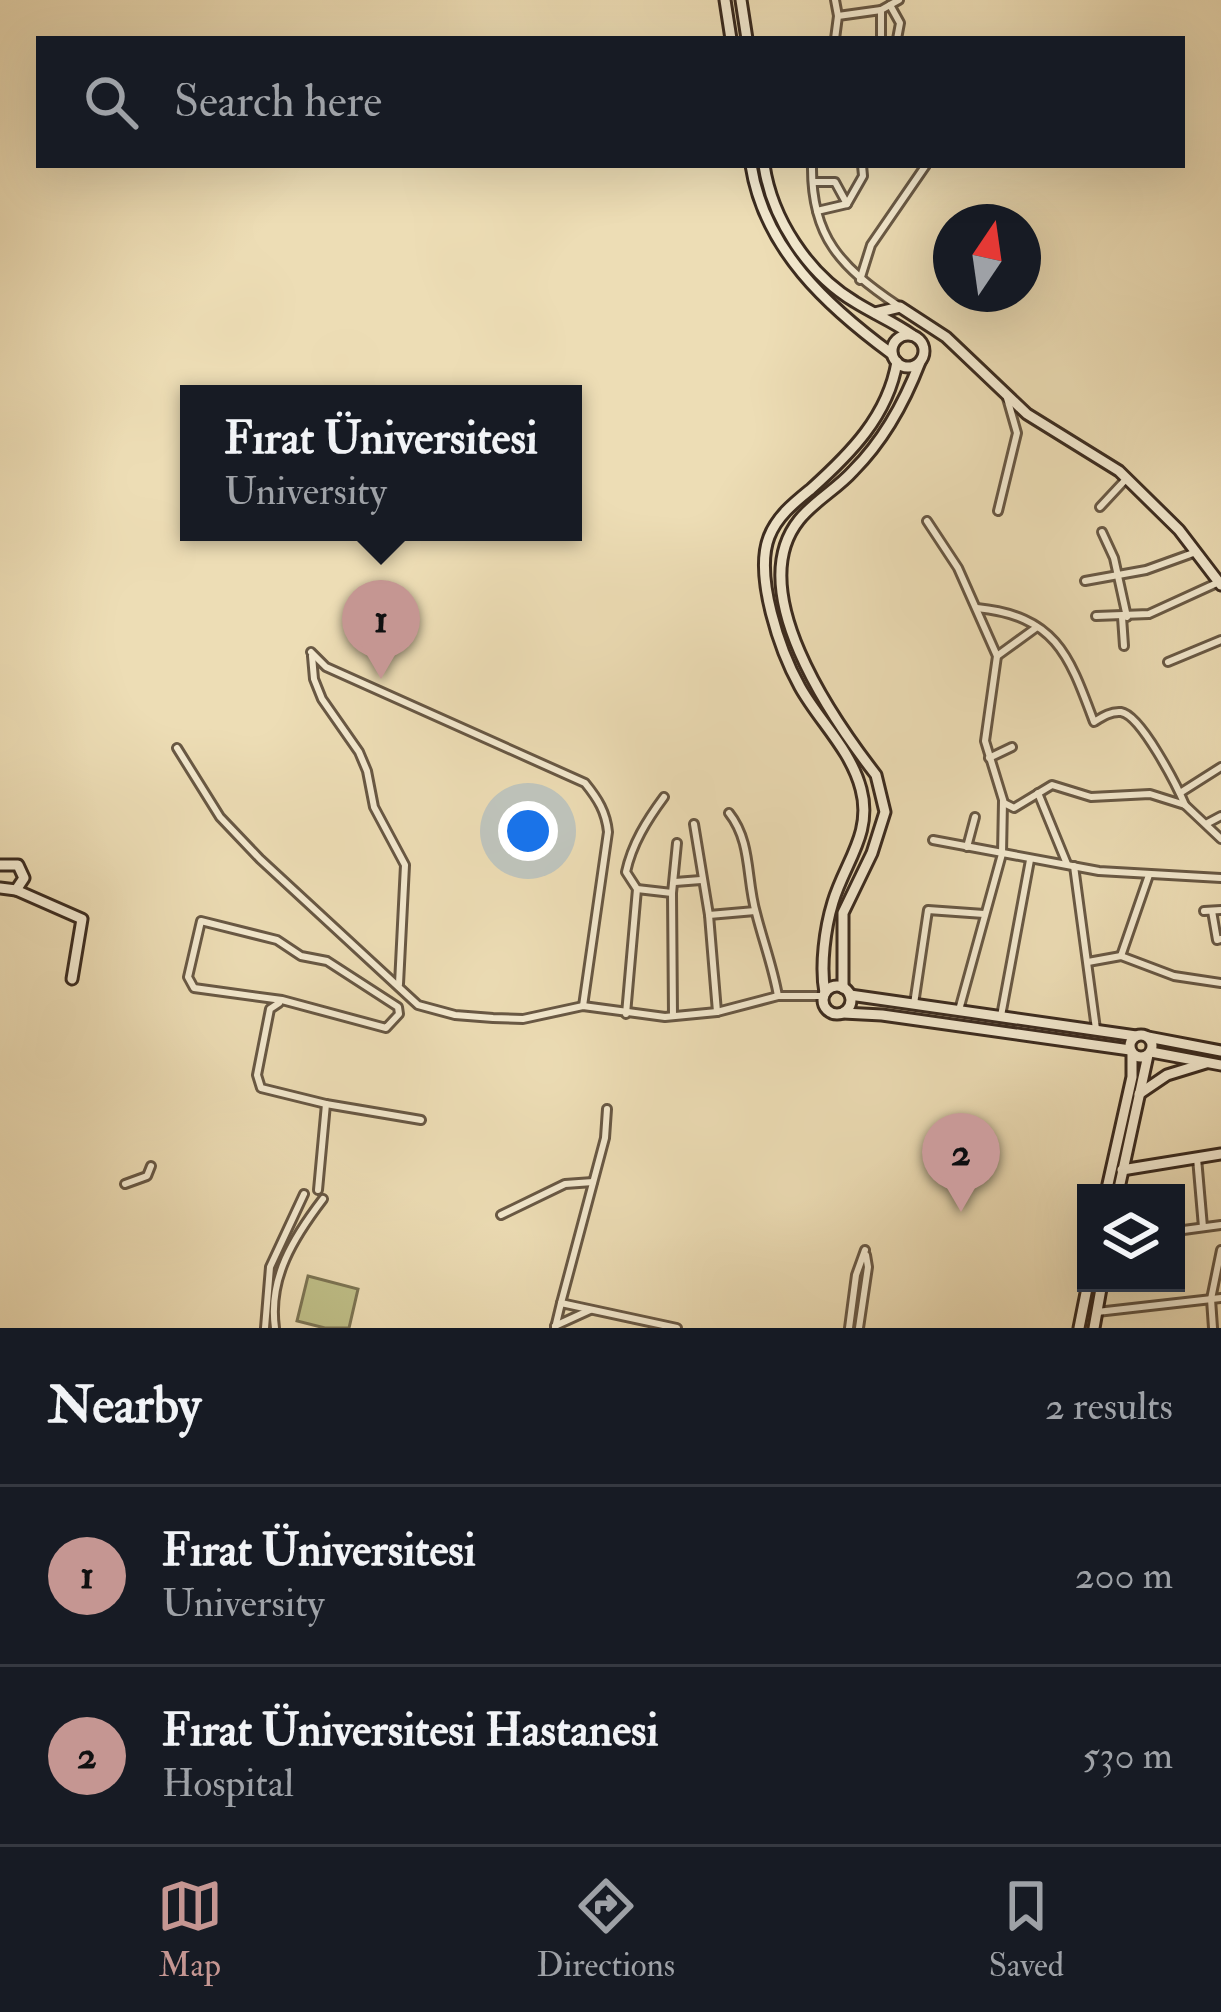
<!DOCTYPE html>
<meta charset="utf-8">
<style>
:root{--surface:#171b24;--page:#20242c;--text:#f1f3f6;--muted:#9ea1a6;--line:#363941;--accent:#c59692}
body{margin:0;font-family:"IM FELL Double Pica",serif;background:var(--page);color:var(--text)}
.controls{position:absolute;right:36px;bottom:36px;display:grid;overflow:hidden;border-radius:0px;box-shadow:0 12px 48px #0002}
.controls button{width:108px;height:108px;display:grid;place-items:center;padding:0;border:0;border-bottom:3px solid var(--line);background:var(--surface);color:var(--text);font:60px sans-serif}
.compass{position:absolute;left:933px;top:204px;width:108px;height:108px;border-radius:50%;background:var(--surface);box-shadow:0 12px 48px #0002;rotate:13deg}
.you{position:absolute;left:528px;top:831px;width:42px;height:42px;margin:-30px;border:9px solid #fff;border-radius:50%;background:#1a73e8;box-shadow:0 0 0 18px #1a73e833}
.badge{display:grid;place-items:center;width:78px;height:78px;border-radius:50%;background:var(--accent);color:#111;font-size:39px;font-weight:700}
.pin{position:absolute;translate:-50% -99px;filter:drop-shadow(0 3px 6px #0008)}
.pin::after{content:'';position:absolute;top:63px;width:42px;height:36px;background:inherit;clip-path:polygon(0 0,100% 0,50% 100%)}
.popup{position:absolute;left:180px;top:385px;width:402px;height:156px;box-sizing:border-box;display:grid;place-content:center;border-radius:0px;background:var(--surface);filter:drop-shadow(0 3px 9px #0005);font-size:39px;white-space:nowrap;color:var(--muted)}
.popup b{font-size:45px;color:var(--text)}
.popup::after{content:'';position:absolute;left:50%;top:100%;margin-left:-24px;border:24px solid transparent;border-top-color:var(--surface)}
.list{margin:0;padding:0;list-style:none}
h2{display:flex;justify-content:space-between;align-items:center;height:156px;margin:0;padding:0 48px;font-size:51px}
h2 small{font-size:39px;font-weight:400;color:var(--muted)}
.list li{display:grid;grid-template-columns:78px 1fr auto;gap:36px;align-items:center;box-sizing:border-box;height:180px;padding:0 48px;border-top:3px solid var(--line)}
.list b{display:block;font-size:45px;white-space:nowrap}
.list p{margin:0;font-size:39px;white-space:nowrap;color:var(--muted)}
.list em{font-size:39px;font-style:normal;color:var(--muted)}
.icon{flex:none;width:66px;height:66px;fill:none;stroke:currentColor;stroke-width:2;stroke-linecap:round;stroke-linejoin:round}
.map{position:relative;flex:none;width:1221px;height:1328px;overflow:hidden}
.search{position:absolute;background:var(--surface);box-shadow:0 12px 48px #0002;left:36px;right:36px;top:36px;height:132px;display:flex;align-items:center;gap:30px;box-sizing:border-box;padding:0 42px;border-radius:0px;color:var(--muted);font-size:45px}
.sheet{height:516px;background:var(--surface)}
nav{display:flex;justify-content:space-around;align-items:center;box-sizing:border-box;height:168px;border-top:3px solid var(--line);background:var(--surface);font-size:33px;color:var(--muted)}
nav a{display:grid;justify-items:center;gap:6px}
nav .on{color:var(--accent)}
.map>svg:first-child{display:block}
.green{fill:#bfbf88;stroke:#7d7554;stroke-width:3}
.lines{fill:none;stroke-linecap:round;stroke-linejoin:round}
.street-casing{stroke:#685844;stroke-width:12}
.secondary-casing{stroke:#3b2b1f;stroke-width:15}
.street{stroke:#f3e9cf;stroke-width:6}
.secondary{stroke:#f3e9cf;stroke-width:9}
</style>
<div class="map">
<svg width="1221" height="1328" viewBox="0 0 1221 1328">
<rect width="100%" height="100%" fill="#edddb5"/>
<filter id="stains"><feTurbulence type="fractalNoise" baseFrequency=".00167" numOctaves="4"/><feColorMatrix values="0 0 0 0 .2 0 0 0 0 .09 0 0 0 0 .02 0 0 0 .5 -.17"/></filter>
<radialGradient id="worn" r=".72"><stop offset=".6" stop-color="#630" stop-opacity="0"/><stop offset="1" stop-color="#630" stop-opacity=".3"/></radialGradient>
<!-- green -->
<path class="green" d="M308 1276 358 1289 349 1328H325L297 1321Z"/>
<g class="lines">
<!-- street casing -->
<g class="street-casing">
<g id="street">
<path d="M835 0 838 16"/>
<path d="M890 5 900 23 897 39"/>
<path d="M881 10V39"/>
<path d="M835 39 838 16 881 10 899 0"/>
<path d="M812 165C811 237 841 267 897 305"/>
<path d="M813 182H835L847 204 863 176 862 165"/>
<path d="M817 211 847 204"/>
<path d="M860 280 871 245 926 165"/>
<path d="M1100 507 1127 478"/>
<path d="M998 511 1017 433 1007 398"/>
<path d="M927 521 958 568 997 656 985 741 1004 803 1014 808 1052 785 1091 797 1150 794 1185 805 1221 839"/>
<path d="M1102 532 1114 558 1127 617"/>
<path d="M1085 581 1146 570 1196 552"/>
<path d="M977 608C1056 616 1069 655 1094 722 1102 717 1111 711 1121 712 1141 715 1177 786 1185 805"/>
<path d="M1096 616 1149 614 1219 582"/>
<path d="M1122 617 1124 646"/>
<path d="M311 652 326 667 585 783C598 799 606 812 608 832L583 1006"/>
<path d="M312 656 314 679 322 699 359 752 367 771 374 807 405 865 399 984"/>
<path d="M997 656 1037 627"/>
<path d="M1168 662 1221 640"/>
<path d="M177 748 220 817 260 859 418 1005 455 1015 493 1018 523 1019 583 1006 665 1017 717 1012 778 996H823"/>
<path d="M989 758 1012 747"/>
<path d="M1038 793 1067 864"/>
<path d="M1180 793 1221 767"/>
<path d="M729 813C752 842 746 879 756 913 763 941 773 967 778 996"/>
<path d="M694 824 709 915 717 1012"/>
<path d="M1206 824 1221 816"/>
<path d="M933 840 1099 871 1221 878"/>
<path d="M967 847 975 817"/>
<path d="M1074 866 1096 1029"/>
<path d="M675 882 701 880"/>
<path d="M637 889 672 893"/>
<path d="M1204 911 1221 910"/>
<path d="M1212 911 1217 940 1221 939"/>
<path d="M709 915 755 911"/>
<path d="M201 921 277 940 301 956 327 961 398 1007 399 1014 386 1028 282 1000 194 988 188 977Z"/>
<path d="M1121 956 1149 875"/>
<path d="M1088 962 1121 956 1174 976 1221 983"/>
<path d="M279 1003 270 1009 257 1075 261 1088 326 1104 421 1120"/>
<path d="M914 1004 928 910 984 914"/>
<path d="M959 1010 1002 854 1003 801"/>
<path d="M626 1014 637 889 626 872C632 844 647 820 664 797"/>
<path d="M673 1016 672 893 677 843"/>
<path d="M1001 1016 1030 860"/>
<path d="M1197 1158 1203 1227"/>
<path d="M125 1184 147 1176 151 1166"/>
<path d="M318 1190 326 1104"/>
<path d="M501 1215 565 1184 593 1182"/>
<path d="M1176 1231 1221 1225"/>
<path d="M561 1303 605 1138 607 1109"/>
<path d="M1097 1312 1221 1298"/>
<path d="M555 1326 590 1310"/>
<path d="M265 1328 270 1267 304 1194"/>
<path d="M275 1328C268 1278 294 1237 323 1199"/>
<path d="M555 1328 561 1303 677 1328"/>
<path d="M849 1328 856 1275 865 1250"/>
<path d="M859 1328 868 1267 866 1255"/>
<path d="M1213 1328 1211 1299 1221 1250"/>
</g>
</g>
<!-- secondary casing -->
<g class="secondary-casing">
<g id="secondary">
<path d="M725 0 731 39"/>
<path d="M741 0 747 39"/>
<path d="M751 165C764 249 828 307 892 354"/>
<path d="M764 165C772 219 808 274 855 302 874 314 894 322 912 335"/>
<path d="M875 313 900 307 946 337 1027 414 1119 471 1179 530 1221 585"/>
<circle cx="908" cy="351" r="16"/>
<path d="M0 865H18L24 878 16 890 0 888"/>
<path d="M16 890 82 919 72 979"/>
<circle cx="837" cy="1000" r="14"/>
<path d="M843 988V913L872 853 885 812 876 775C831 717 743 590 799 520 814 501 837 489 853 471 883 441 905 401 920 362"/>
<path d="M825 993C820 966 825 928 833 902 845 862 873 833 861 789 851 750 819 721 800 687 780 651 754 576 769 537 777 516 795 502 811 489 850 454 888 416 897 362"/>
<path d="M850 995 1136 1036"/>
<path d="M843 1013 882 1015 1130 1050"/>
<circle cx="1141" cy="1046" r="11"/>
<path d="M1148 1037 1221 1051"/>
<path d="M1151 1052 1221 1065"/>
<path d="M1139 1094 1167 1075 1206 1063"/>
<path d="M1122 1170 1221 1154"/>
<path d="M1106 1193 1132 1077V1053"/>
<path d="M1118 1193 1148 1055"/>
<path d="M1079 1328 1088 1283"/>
<path d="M1094 1328 1102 1283"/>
</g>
</g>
<!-- street -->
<use href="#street" class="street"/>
<!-- secondary -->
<use href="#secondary" class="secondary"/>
</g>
<rect width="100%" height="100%" filter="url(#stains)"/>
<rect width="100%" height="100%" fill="url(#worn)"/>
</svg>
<div class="controls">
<button><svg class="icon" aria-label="layers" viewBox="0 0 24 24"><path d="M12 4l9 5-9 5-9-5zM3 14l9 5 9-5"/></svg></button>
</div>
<svg class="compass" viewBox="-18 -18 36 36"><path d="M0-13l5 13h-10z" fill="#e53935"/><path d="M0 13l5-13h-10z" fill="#9ea1a6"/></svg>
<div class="you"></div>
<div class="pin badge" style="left:381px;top:679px">1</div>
<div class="popup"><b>Fırat Üniversitesi</b>University</div>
<div class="pin badge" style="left:961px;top:1212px">2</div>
<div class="search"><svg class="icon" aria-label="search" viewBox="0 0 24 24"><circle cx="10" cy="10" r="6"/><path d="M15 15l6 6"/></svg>Search here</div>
</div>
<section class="sheet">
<h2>Nearby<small>2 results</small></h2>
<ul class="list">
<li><span class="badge">1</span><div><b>Fırat Üniversitesi</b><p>University</p></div><em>200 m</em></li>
<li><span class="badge">2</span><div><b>Fırat Üniversitesi Hastanesi</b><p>Hospital</p></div><em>530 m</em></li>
</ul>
</section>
<nav>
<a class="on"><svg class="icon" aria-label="map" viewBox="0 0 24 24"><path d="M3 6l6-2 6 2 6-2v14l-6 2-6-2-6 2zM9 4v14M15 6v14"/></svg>Map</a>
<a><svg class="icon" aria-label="directions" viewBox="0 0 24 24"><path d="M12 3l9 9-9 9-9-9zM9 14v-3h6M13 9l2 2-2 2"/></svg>Directions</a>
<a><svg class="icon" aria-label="saved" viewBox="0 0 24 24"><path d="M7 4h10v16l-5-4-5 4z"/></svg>Saved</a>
</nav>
